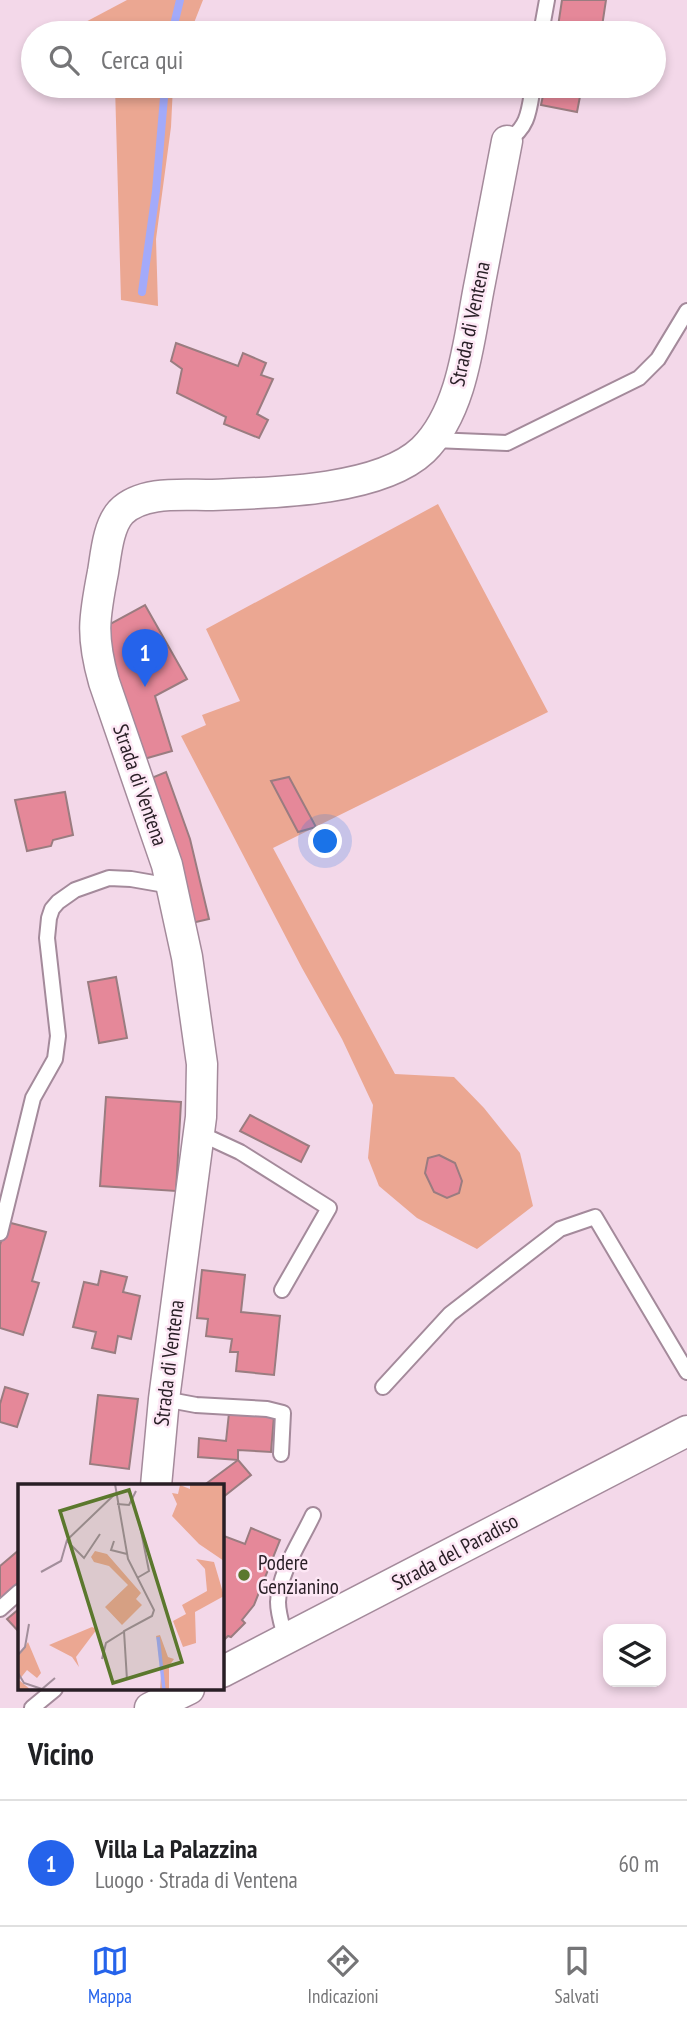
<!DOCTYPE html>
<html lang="it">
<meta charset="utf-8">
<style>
:root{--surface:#fff;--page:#f2f2f2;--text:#202124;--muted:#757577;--line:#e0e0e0;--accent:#2563eb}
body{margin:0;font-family:"PT Sans Narrow",sans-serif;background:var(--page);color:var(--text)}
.controls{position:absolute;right:21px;bottom:21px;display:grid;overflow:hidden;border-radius:14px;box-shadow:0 4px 10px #0003}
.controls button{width:63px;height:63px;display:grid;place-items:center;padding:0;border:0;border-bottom:2px solid var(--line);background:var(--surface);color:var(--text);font:35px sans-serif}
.you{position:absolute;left:326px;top:842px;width:24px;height:24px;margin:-18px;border:5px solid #fff;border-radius:50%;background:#1a73e8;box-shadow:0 0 0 10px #1a73e833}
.badge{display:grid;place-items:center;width:46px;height:46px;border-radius:50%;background:var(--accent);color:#fff;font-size:23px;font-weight:700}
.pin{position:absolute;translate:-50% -58px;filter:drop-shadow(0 2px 4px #0008)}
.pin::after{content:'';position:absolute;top:37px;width:24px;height:21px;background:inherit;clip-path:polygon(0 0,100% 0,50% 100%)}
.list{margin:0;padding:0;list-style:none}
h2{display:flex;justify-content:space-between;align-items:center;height:91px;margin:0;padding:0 28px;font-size:30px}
h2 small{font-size:23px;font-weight:400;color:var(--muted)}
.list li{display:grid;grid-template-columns:46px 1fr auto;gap:21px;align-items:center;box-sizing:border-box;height:126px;padding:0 28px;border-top:2px solid var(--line)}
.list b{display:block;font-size:26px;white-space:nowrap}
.list p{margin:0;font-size:23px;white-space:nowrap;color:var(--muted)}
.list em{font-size:23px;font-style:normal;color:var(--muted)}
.icon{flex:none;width:38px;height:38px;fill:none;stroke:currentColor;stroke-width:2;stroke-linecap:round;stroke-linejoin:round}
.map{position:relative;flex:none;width:687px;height:1708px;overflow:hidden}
.search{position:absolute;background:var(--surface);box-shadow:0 4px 10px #0003;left:21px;right:21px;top:21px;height:77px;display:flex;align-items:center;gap:18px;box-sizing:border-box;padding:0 24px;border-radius:38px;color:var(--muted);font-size:26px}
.sheet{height:217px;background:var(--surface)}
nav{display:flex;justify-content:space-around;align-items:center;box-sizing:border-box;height:98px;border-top:2px solid var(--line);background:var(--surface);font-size:19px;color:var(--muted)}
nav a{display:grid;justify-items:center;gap:4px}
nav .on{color:var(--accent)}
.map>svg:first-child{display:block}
.green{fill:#eba792}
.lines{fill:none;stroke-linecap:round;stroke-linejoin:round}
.stream{stroke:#a3aafa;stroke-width:8}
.building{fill:#e58899;stroke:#9a7c80;stroke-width:2}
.lane-casing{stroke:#a48a9b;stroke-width:18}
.street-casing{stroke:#a48a9b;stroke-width:33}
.lane{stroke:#fff;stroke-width:14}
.street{stroke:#fff;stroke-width:30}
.poi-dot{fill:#5b782d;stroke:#fde7f5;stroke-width:2.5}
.labels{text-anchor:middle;stroke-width:5;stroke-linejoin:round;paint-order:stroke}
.street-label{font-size:21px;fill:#281e25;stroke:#fde7f5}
.poi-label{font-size:21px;fill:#281e25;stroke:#fde7f5;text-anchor:start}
.inset-river{fill:none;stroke:#a3aafa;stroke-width:3.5}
.inset-road{fill:none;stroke:#a28e9b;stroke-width:2}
.view{fill:#5b782d;fill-opacity:0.15;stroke:#5b782d;stroke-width:3.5}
.inset-edge{fill:none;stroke:#281e25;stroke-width:3.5}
</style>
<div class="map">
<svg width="687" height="1708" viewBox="0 0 687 1708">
<rect width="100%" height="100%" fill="#f3d8e9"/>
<!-- green -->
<g class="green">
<path d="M127 0H203L190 33H73L78 26Z"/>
<path d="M115 86H173L171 127 156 239 158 306 121 300Z"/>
<path d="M438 504 548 712 273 848 395 1074 454 1077 484 1108 520 1153 533 1206 477 1249 417 1218 379 1186 368 1158 373 1105 342 1039 302 968 181 736 206 725 202 715 240 701 206 629Z"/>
</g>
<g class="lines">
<!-- stream -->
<g class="stream">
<path d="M172 33 180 0"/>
<path d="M142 292 156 191 165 86"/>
</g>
</g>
<!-- building -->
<g class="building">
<path d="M562 0H606L601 33H557Z"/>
<path d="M545 86H582L577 112 541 105Z"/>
<path d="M176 343 238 366 243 353 266 363 261 375 273 379 257 414 268 420 259 438 224 424 226 417 177 393 182 369 171 361Z"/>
<path d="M145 605 187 679 155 696 172 751 144 759 108 650 110 624Z"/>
<path d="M166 772 190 839 209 919 187 924 149 779Z"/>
<path d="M289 777 316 827 298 832 271 781Z"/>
<path d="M65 792 73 835 53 840 51 846 27 851 15 800Z"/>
<path d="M116 977 127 1038 99 1043 88 982Z"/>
<path d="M106 1097 181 1102 176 1191 100 1186Z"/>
<path d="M250 1115 309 1146 301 1162 240 1131Z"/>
<path d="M439 1155 455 1163 462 1181 459 1193 447 1198 434 1192 425 1173 428 1158Z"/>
<path d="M7 1222 46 1232 32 1281 39 1283 23 1335 0 1328V1245Z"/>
<path d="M202 1270 245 1275 241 1312 280 1316 274 1375 236 1371 238 1352H230L232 1339 206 1336 208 1319 197 1318Z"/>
<path d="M101 1271 127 1277 123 1292 140 1296 131 1339 118 1336 115 1353 92 1348 96 1332 73 1327 84 1282 98 1285Z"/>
<path d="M5 1387 28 1394 17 1427 0 1422V1404Z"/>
<path d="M98 1395 138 1399 129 1469 90 1464Z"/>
<path d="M229 1413 274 1416 271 1452 238 1450V1460L198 1457 199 1438 226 1441Z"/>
<path d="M238 1460 251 1475 222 1498V1486H203Z"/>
<path d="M251 1528 280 1540 254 1605 242 1620 245 1623 231 1637 228 1636 222 1642V1541L224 1536 245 1544Z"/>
<path d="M19 1550V1582L0 1599V1566Z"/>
<path d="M19 1609V1632L7 1619Z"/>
</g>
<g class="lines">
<!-- lane casing -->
<g class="lane-casing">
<g id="lane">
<path d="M541 33 547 0"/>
<path d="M507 141C529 127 529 110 533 86"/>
<path d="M434 440 507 443 639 378 658 359 687 311"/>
<path d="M199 1133 240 1152 329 1208 282 1290"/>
<path d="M0 1233 33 1098 55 1059 58 1036 47 938 49 918 52 909 58 902 75 890 109 878 131 879 171 886"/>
<path d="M383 1387 450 1314 560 1229 595 1217 687 1372"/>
<path d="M164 1399 196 1405 267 1409 283 1413 281 1454"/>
<path d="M0 1609 19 1592"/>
<path d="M286 1640C283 1628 278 1615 278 1602 279 1572 301 1541 313 1515"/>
<path d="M32 1708 55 1689"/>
</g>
</g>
<!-- street casing -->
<g class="street-casing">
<g id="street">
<path d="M156 1486 164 1399 201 1117 202 1064 187 957 167 865 104 682C91 636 94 618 103 572 106 554 108 526 121 512 142 491 181 495 208 495 267 493 379 492 423 450 464 410 469 336 480 282 489 235 498 188 507 141"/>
<path d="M222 1672 687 1431"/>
<path d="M150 1708 189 1689"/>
</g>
</g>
<!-- lane -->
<use href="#lane" class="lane"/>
<!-- street -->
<use href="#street" class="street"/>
</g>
<!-- markers -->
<circle class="poi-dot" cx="244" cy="1575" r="7"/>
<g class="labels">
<!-- street labels -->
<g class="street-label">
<text transform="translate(470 324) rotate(-78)" y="7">Strada di Ventena</text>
<text transform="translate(140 785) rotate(71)" y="7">Strada di Ventena</text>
<text transform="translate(169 1363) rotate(-83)" y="7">Strada di Ventena</text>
<text transform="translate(455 1552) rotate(-28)" y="7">Strada del Paradiso</text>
</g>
<!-- poi labels -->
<g class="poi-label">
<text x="258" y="1570">Podere<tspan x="258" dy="24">Genzianino</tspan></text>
</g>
</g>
<!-- overview -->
<g transform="translate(18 1484)">
<rect width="206" height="206" fill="#f3d8e9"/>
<path d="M172 0H206V77L181 60 154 32 159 20 154 9 160 10 162 1 172 5ZM77 67 89 70 123 109 118 115 124 121 104 141 87 123 110 101 91 82 76 78 73 73ZM178 75 196 78 206 112 177 128 178 159 165 163 155 137 168 130 164 121 189 107 187 85ZM74 143 79 145 58 173 61 183 54 173 31 161ZM142 151 150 173 156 175 151 182V206H142L144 176 138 152ZM10 158 23 189 19 194 9 186 1 196 13 206H0V173Z" fill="#eba792"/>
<path class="inset-river" d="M140 153 146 206"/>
<path class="inset-road" d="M97 0 110 75 136 126 134 132 106 147 109 196M99 20 111 21 118 7M49 57 66 74 82 50M96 57 93 66 109 70M23 88 43 77 49 56 97 10M119 94 131 87 121 37M0 171 7 163 11 140M84 175 88 159 107 147M0 189 6 199 24 205 37 194"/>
<path class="view" d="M111 6 164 178 95 199 42 27Z"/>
<rect width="206" height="206" class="inset-edge"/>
</g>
</svg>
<div class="controls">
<button><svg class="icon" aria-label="layers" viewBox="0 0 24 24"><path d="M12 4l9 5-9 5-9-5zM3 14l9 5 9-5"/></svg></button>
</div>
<div class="you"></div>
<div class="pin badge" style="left:145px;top:687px">1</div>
<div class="search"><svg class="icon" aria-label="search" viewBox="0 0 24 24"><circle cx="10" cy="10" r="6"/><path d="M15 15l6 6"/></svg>Cerca qui</div>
</div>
<section class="sheet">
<h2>Vicino<small></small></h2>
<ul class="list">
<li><span class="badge">1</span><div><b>Villa La Palazzina</b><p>Luogo · Strada di Ventena</p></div><em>60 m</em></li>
</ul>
</section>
<nav>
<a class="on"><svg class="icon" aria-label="map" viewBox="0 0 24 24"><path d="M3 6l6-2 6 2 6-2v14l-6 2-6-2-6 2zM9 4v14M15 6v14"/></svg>Mappa</a>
<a><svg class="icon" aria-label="directions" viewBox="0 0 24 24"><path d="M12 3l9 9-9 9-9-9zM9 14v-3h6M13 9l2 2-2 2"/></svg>Indicazioni</a>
<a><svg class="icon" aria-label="saved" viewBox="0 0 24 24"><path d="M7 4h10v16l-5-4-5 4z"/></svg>Salvati</a>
</nav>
